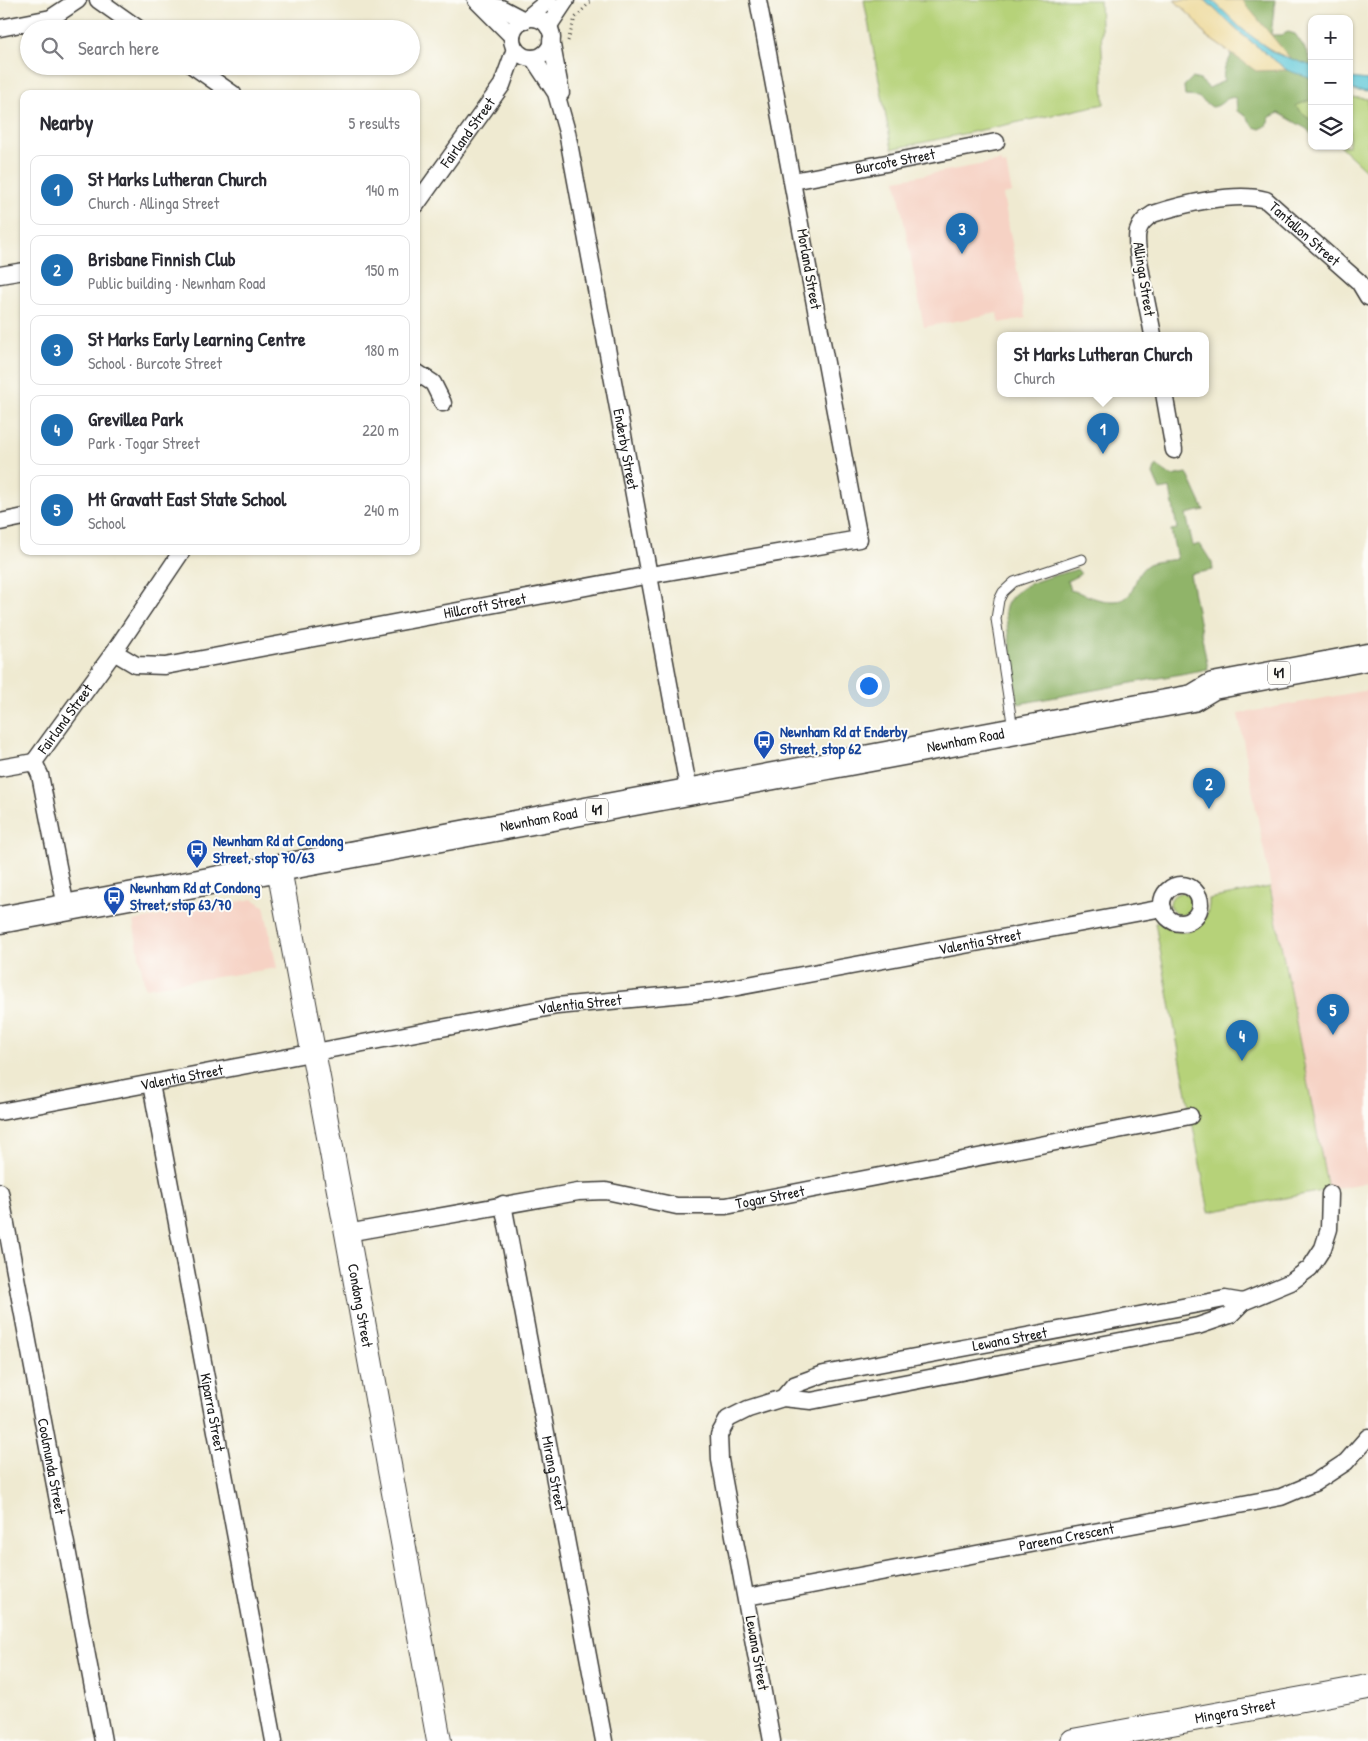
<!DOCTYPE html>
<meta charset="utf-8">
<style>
:root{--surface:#fff;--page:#f2f2f3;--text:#2b2b33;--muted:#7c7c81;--line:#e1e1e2;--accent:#1f6fb2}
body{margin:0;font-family:"Patrick Hand",sans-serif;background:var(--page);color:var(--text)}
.controls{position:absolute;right:15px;top:15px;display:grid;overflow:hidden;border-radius:10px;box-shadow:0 1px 4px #0004}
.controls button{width:45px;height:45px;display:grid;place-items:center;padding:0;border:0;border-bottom:1px solid var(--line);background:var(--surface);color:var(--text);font:25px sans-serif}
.you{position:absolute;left:868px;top:685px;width:18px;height:18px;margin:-12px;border:4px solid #fff;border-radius:50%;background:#1a73e8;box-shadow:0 0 0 8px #1a73e833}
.badge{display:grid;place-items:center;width:32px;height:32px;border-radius:50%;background:var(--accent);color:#fff;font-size:16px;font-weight:700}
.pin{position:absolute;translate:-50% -41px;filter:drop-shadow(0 1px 2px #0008)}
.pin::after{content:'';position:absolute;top:26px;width:18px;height:15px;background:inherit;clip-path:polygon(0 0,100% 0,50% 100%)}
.popup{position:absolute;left:997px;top:332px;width:212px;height:65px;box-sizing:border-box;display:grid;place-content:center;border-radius:10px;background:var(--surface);filter:drop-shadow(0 1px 4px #0005);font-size:16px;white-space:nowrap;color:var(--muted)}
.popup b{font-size:19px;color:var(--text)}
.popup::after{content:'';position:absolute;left:50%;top:100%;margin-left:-10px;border:10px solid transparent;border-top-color:var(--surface)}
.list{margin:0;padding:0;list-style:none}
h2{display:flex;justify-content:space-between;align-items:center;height:65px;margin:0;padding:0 20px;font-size:21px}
h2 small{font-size:16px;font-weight:400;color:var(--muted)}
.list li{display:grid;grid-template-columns:32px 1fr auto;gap:15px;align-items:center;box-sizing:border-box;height:70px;margin:0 10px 10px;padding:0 10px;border:1px solid var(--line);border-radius:10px}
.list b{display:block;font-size:19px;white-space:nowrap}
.list p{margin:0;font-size:16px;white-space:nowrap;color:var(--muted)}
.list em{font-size:16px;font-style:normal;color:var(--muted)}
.icon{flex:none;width:28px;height:28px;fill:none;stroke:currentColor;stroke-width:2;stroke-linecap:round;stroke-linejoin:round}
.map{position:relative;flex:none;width:1368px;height:1741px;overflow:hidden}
.search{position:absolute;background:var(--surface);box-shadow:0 1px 4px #0004;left:20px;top:20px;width:400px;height:55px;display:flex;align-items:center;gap:12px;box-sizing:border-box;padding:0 18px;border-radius:28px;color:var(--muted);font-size:19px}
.panel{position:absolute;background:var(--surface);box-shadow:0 1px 4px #0004;left:20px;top:90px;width:400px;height:465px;border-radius:10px}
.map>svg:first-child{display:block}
.built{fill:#f6d2c4}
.green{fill:#b6d279;stroke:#69774a}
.forest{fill:#90b469;stroke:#566842}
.sand{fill:#eeda9e;stroke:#857b5d}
.water{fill:#5dc7d8;stroke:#3c727a}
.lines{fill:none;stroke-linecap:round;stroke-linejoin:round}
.lane-casing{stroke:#3c3b37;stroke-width:11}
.street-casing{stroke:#3c3b37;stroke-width:19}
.secondary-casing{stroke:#3c3b37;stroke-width:26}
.primary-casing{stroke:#3c3b37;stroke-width:29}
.path{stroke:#3c3b37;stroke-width:3;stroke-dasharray:1 4;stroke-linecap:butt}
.lane{stroke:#fff;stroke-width:9}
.street{stroke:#fff;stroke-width:16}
.secondary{stroke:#fff;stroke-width:24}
.primary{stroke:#fff;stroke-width:26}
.labels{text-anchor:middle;stroke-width:4;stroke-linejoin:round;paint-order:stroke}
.shield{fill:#fdfcf7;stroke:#605f5e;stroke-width:1}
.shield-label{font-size:14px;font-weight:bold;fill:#1c1c1c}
.street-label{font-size:15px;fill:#1c1c1c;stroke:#fdfcf7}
.transit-label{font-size:15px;font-weight:bold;fill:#164399;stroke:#fdfcf7;text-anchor:start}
</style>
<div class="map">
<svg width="1368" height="1741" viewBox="0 0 1368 1741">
<rect width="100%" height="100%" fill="#fdfcf7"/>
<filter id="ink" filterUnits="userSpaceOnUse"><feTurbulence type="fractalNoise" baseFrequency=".02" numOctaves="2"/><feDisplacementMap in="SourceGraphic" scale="10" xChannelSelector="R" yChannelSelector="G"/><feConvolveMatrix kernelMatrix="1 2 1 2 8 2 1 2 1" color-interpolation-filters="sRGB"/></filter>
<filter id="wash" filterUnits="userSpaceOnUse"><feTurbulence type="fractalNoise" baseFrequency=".0096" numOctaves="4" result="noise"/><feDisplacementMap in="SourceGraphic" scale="20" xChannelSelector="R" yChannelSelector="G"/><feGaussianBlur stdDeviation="1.12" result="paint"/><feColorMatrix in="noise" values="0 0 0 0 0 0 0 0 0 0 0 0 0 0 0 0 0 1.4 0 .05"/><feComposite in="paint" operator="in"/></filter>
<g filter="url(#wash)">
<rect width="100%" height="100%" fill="#efead1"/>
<!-- built -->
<g class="built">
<path d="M1001 161V165L1006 164 1012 193 1003 195 1026 318 999 323 997 313 924 327 896 180Z"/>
<path d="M1368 690V1182L1328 1190 1238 714Z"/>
<path d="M253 899 264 906 277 968 145 988 133 921Z"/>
</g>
<!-- green -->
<g class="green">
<path d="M864 0H1100L1104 104 892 149Z"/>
<path d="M1312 87V121L1294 105Z"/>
<path d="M1349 97 1368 99V172L1340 146H1349Z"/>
<path d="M1270 887 1328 1190 1209 1212 1155 923 1160 922C1181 943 1211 928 1209 899Z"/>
<circle cx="1181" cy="904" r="11"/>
</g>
<!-- forest -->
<g class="forest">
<path d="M1242 0H1275L1271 35H1282L1288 32 1295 34C1314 60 1312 63 1312 96L1310 100 1295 106 1312 121V135L1307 129 1279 113 1270 117 1266 126 1260 129 1254 127 1246 116 1237 111 1236 98C1225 95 1222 107 1212 107L1198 97 1185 96 1184 86 1192 78 1200 80 1209 88 1224 81C1221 65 1232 62 1232 49L1246 4Z"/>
<path d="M1156 465 1172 476 1187 473 1204 510 1186 514 1193 546 1200 544 1212 563 1213 570 1190 574 1208 669 1018 704 1005 610C1013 581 1052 578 1077 569L1081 574 1067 581 1070 590C1085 593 1095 601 1111 601 1139 602 1130 578 1146 566 1153 560 1168 561 1177 559L1171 530 1177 529 1170 488 1160 490 1153 474Z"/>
</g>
<!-- sand -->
<g class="sand">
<path d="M1174 0H1205L1239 32 1287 70 1256 71 1206 36 1196 21Z"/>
<path d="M1212 0H1242L1291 59C1259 47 1235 24 1212 0Z"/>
</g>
<!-- water -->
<g class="water">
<path d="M1205 0H1212L1242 29 1274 53 1312 66V79L1287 70 1239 32Z"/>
<path d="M1349 78 1368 80V92L1349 90Z"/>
</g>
</g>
<g filter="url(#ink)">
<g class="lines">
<!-- lane casing -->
<g class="lane-casing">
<path id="lane" d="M1013 729 996 619 999 600 1003 592 1014 582 1082 559"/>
</g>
<!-- street casing -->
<g class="street-casing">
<g id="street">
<path d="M98 0 139 29"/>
<path d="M476 0 512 36"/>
<path d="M482 4 501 8 524 20"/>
<circle cx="532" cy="38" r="20"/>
<path d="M525 20 549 0"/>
<path d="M548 27 566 0"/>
<path d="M0 28 51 18 78 0"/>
<path d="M551 40 561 93"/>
<path id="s1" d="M533 58 556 93 567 132 689 792"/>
<path d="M193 66 233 94"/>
<path id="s2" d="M793 181 996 142"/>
<path id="s3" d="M416 205 502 85 515 49"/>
<path d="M0 275 24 271"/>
<path id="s4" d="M1153 335C1150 316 1133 246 1138 231 1140 224 1146 218 1153 214 1183 204 1236 191 1266 200L1359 282 1368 297"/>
<path d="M416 372 433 383 443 403"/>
<path d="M1164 393 1174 450"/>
<path d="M0 522 24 517"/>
<path id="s5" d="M114 652 136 665 165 666 650 575 859 539 758 0"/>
<path d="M0 768 34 762"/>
<circle cx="1181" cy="904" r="19"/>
<path id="s6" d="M66 907 40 775 34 762 114 652 182 551"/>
<path id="s7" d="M151 1084 274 1741"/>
<path id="s8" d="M0 1112 557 1006 716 991 1163 908"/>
<path id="s9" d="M0 1192 103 1741"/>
<path id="s10" d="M503 1204 604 1741"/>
<path id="s11" d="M347 1233 578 1192 606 1191 677 1206H726L1190 1116"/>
<path id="s12" d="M783 1398 794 1385 824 1374 1225 1299 1243 1302"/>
<path id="s13" d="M747 1597 1281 1497 1314 1483 1346 1462 1368 1437"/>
<path d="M772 1741 720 1460 719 1435 728 1419 748 1409 783 1398 811 1401 1198 1326 1230 1315 1243 1302 1291 1282 1310 1268 1323 1248 1329 1229 1330 1194"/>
</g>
</g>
<!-- secondary casing -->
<g class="secondary-casing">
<g id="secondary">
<path id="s14" d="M279 869 347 1233 439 1741"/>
<path id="s15" d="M1073 1741 1368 1687"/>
</g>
</g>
<!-- primary casing -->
<g class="primary-casing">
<g id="primary">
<path id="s16" d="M0 920 1193 698 1213 686 1368 657"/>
</g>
</g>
<!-- path -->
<path class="path" d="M568 41 575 18 592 0"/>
<!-- lane -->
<use href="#lane" class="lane"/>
<!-- street -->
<use href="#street" class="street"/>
<!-- secondary -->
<use href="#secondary" class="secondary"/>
<!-- primary -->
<use href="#primary" class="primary"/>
</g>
</g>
<!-- icons -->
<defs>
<g id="bus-pin" transform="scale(1.125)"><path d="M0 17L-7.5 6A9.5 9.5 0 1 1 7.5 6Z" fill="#1a4fb4" stroke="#fdfcf7"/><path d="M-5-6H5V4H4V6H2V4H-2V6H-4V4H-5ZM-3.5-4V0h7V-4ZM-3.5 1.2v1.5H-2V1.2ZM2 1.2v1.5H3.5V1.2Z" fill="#fff"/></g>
</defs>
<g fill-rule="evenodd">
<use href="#bus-pin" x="764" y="741"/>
<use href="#bus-pin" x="197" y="850"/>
<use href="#bus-pin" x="114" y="897"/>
</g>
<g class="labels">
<!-- shield labels -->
<g class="shield">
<rect x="1268" y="661.5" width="22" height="23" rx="4"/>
<rect x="586" y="798.5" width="22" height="23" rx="4"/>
</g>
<g class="shield-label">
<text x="1279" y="678">41</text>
<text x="597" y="815">41</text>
</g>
<!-- street labels -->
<g class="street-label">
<text dy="5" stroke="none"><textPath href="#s3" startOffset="89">Fairland Street</textPath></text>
<text dy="5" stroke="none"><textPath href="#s2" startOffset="104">Burcote Street</textPath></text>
<text dy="5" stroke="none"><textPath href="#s4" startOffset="295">Tantallon Street</textPath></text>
<text transform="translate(809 269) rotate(80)" y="5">Morland Street</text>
<text transform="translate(1144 279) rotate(81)" y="5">Allinga Street</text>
<text dy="5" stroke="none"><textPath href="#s1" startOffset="405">Enderby Street</textPath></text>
<text dy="5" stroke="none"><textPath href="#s5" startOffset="380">Hillcroft Street</textPath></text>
<text dy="5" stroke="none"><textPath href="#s6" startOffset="202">Fairland Street</textPath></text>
<text dy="5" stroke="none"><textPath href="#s16" startOffset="982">Newnham Road</textPath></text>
<text dy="5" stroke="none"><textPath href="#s16" startOffset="548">Newnham Road</textPath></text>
<text dy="5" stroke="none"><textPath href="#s8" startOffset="995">Valentia Street</textPath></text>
<text dy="5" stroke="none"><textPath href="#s8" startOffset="590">Valentia Street</textPath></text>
<text dy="5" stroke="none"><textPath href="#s8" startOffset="185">Valentia Street</textPath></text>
<text dy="5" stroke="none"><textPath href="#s11" startOffset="429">Togar Street</textPath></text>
<text dy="5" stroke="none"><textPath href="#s14" startOffset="444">Condong Street</textPath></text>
<text dy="5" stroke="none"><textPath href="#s12" startOffset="238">Lewana Street</textPath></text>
<text dy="5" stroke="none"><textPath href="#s7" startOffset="334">Kiparra Street</textPath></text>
<text dy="5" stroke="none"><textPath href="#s9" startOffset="279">Coolmunda Street</textPath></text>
<text dy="5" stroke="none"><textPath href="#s10" startOffset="274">Mirang Street</textPath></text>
<text dy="5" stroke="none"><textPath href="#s13" startOffset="325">Pareena Crescent</textPath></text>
<text transform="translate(757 1653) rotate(80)" y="5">Lewana Street</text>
<text dy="5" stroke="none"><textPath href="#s15" startOffset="165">Mingera Street</textPath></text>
</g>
<!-- transit labels -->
<g class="transit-label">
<text x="780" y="737">Newnham Rd at Enderby<tspan x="780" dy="17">Street, stop 62</tspan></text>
<text x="213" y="846">Newnham Rd at Condong<tspan x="213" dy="17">Street, stop 70/63</tspan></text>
<text x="130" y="893">Newnham Rd at Condong<tspan x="130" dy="17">Street, stop 63/70</tspan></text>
</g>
</g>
</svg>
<div class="controls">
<button>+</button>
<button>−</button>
<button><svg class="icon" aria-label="layers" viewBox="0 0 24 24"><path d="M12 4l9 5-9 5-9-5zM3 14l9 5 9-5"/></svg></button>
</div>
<div class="you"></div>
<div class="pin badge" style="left:1103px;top:454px">1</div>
<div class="popup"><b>St Marks Lutheran Church</b>Church</div>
<div class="pin badge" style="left:1209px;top:809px">2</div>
<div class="pin badge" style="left:962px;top:254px">3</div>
<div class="pin badge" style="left:1242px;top:1061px">4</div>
<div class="pin badge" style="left:1333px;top:1035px">5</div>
<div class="search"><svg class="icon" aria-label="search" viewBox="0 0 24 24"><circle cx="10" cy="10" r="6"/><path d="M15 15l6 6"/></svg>Search here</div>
<section class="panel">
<h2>Nearby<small>5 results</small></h2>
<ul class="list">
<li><span class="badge">1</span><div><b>St Marks Lutheran Church</b><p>Church · Allinga Street</p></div><em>140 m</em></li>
<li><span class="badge">2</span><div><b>Brisbane Finnish Club</b><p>Public building · Newnham Road</p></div><em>150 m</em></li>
<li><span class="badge">3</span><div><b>St Marks Early Learning Centre</b><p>School · Burcote Street</p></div><em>180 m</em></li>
<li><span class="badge">4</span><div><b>Grevillea Park</b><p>Park · Togar Street</p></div><em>220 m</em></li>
<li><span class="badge">5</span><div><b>Mt Gravatt East State School</b><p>School</p></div><em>240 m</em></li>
</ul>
</section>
</div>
